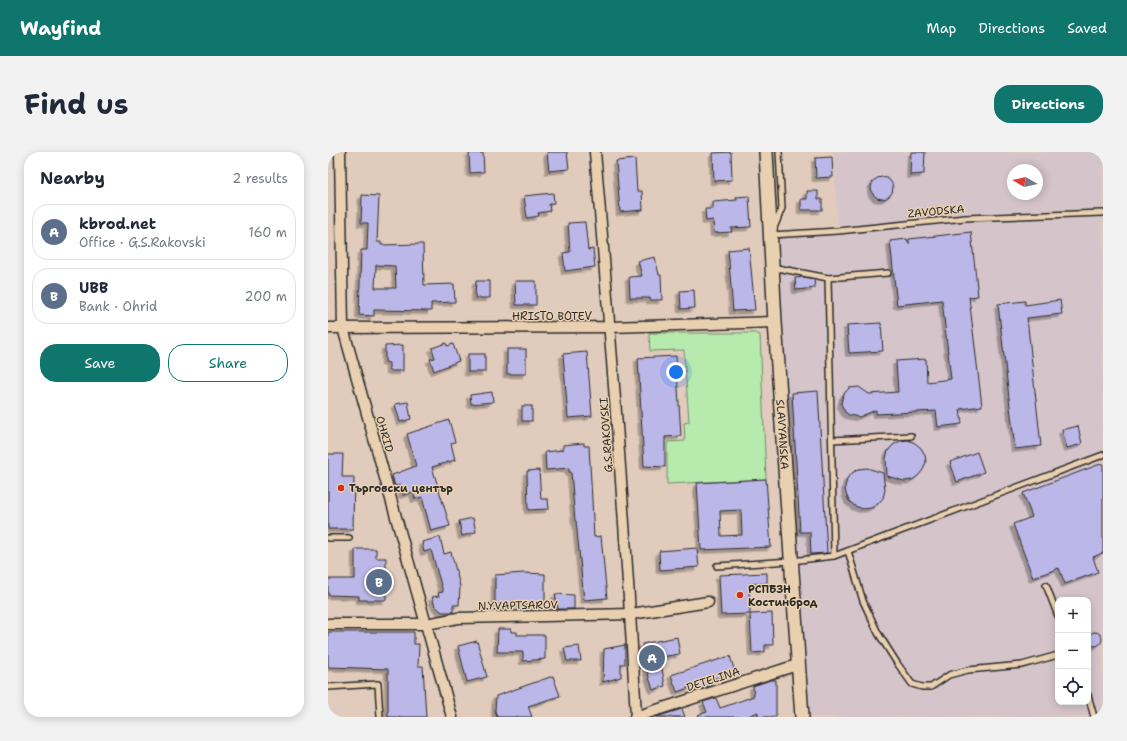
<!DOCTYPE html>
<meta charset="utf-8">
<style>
:root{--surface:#fff;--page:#f2f2f3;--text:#1f2937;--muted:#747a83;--line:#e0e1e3;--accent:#0f766e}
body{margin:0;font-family:"Shantell Sans",sans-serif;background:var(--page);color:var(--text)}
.controls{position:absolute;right:12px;bottom:12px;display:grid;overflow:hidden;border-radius:8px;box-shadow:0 2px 10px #0003}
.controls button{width:36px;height:36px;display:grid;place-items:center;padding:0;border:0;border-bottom:1px solid var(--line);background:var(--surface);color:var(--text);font:20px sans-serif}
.compass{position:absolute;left:679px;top:12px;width:36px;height:36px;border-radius:50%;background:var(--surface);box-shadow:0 2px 10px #0003;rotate:279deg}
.you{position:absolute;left:348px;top:220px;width:14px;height:14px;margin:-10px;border:3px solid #fff;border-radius:50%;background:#1a73e8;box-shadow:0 0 0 6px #1a73e833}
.badge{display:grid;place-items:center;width:26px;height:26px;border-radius:50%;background:var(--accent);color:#fff;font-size:13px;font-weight:700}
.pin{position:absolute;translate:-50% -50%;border:2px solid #fff;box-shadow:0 1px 4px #0006}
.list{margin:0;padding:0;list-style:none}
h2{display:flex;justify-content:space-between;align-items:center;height:52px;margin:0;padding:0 16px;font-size:17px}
h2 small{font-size:13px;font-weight:400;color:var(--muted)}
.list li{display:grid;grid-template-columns:26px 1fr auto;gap:12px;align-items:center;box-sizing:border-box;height:56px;margin:0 8px 8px;padding:0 8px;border:1px solid var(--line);border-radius:16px}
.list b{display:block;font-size:15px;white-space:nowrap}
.list p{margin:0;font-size:13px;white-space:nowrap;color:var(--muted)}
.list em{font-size:13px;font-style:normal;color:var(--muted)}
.actions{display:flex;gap:8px;padding:12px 16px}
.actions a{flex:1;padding:9px 0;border:1px solid var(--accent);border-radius:16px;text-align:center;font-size:14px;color:var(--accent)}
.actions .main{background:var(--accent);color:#fff}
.icon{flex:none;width:22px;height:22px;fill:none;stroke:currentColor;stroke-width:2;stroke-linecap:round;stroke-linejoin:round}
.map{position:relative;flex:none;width:775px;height:565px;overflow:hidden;border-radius:16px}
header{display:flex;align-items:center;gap:24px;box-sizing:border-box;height:56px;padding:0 20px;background:var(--accent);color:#fff}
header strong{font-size:19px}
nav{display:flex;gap:22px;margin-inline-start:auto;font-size:14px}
.intro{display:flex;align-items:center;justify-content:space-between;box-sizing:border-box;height:96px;padding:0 24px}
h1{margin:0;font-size:28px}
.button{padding:10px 18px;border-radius:16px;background:var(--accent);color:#fff;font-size:14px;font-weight:700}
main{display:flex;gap:24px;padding:0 24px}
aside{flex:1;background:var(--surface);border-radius:16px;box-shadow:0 2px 10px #0003}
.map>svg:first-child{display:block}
.built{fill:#d5c5ca;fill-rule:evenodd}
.green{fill:#b6ebad;stroke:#708b6c}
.building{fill:#bcb7e9;stroke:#2b2b2b;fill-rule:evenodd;filter:url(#shadow)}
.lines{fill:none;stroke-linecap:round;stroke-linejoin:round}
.service-casing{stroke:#2b2b2b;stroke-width:8}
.minor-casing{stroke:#2b2b2b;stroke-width:13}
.tertiary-casing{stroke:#2b2b2b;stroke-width:16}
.service{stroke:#e9d0b1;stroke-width:5}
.minor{stroke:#e9d0b1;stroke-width:10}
.tertiary{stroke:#e9d0b1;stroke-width:13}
.poi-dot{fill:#c8321e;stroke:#e9d0b1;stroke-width:1.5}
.labels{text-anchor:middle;stroke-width:3;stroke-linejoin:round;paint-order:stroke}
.street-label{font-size:11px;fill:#2b2b2b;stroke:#e9d0b1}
.poi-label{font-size:11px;font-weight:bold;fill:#2b2b2b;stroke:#e9d0b1;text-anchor:start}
</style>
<header>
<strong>Wayfind</strong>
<nav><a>Map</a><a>Directions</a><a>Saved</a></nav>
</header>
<div class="intro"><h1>Find us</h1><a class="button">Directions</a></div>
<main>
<aside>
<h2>Nearby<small>2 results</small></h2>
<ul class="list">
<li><span class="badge" style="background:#5c6f8a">A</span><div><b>kbrod.net</b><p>Office · G.S.Rakovski</p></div><em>160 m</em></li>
<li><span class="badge" style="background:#5c6f8a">B</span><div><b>UBB</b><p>Bank · Ohrid</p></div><em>200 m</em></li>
</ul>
<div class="actions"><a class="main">Save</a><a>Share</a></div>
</aside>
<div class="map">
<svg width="775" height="565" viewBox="0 0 775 565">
<defs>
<filter id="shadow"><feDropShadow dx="-3.5" dy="3.5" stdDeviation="0" flood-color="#0004"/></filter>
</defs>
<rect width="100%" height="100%" fill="#e0cbbc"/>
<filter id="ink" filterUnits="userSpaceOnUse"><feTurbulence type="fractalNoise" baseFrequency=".025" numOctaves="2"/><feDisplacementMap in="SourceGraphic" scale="8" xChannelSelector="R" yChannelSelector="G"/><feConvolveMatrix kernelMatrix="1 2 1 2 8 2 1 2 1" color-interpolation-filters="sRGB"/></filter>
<g filter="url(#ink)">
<!-- built -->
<path class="built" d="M506 0H775V565H474L442 83 510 78ZM685 18H709V42H685ZM730 448H760V550H730Z"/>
<!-- green -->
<path class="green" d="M321 181H427L432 183 438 327 339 332V290L357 289 356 271 361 270 356 198 322 199Z"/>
<!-- building -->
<g class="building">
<path d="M219 0H239L241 17 221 19Z"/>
<path d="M403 0 404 28 386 29 385 1Z"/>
<path d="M583 0H597L596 22 582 23Z"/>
<path d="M141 1H155L156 20 142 21Z"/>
<path d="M504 5 505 25 488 26 487 6Z"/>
<path d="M307 7 309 39H314L315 58 292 60 288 9Z"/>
<circle cx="554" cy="36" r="11"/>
<path d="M479 39H490V47H494V58H473V47H479Z"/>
<path d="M225 41 226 51 221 52 222 59 210 61 211 64 199 66 196 44Z"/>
<path d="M34 43 51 44 49 90H53V93L95 92 96 133 126 132 127 150 103 151V159L46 158V164L31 163 33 98H39L40 71H33ZM48 113 67 114 68 136H47Z"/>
<path d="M421 44 423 75 403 76 404 80 386 81 385 68 378 69 377 57H385V50L409 48 408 45Z"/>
<path d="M257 70 260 98 265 97 267 115 237 119 235 101 242 100 240 71Z"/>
<path d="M643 80 650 144 641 145 654 254 632 257 634 272 610 275 608 259 548 262V258L531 265 521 263 517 260 513 252 515 243 521 236 531 235 541 242 570 240 568 209 598 207 599 230 623 227 614 148 569 153 562 89 579 87 581 92V87Z"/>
<path d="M421 96 427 158 405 159 400 98Z"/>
<path d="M327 105 331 123H333L334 148H322V146H302L301 125 314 124 310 109Z"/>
<path d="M476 125 486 127 487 136 468 138 467 126Z"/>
<path d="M148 129H162V146H147Z"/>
<path d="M187 129H208V153H188Z"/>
<path d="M366 138 367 156 353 157 352 139Z"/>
<path d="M732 148 734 162 699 166 713 294 687 297 670 152 697 149V153Z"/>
<path d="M553 171 555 199 521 201 519 173Z"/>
<path d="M118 191 119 194 125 192 131 209 106 219 102 207 107 206 104 196Z"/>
<path d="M75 193V219H64L61 217V211L57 210V194Z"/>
<rect x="179" y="197" width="19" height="25"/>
<path d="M259 200 264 264 240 266 235 202Z"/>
<rect x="140" y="202" width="17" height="18"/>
<path d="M348 204 353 284 337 285V315L316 314 310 206Z"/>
<path d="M490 239 499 401 483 402 482 380H472L464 241Z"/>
<path d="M164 240 165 250 143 252 142 243Z"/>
<path d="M80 250 83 267 72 270 67 252Z"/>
<rect x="194" y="254" width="10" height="15"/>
<path d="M121 268 127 290 123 291 127 308 104 315 122 374 103 379 94 345 87 347 85 340 75 343 72 333 67 334 64 323 88 314 79 282Z"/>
<path d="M750 274 754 292 739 296 734 278Z"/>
<path d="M580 288 587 291 593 296 597 303 598 310 595 318 590 324 584 328 576 329 559 324 558 306 560 299 565 293 572 289Z"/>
<path d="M256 291V294H261L266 385 273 384 279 446 256 448 248 369H247L243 320H241V316L218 318 217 300 235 298V293Z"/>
<path d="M649 300 656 320 629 330 622 310Z"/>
<path d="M0 302H15L14 325H26L25 377H0Z"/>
<path d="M775 311V401L765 405 770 420 737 432 731 416 705 426 685 372 704 365 695 341Z"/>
<path d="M539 316 555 321 557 338 555 346 550 352 543 356 535 357 527 354 521 349 518 342 517 335 519 327 524 321 531 317Z"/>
<path d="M211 318 213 347H220L221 357 200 358 199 319Z"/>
<path d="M438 327 443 395 373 398 369 331ZM413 358 414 383 393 384 392 359Z"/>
<path d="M145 366 148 380 134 384 131 369Z"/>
<path d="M112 385 116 402 123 400 132 434 131 453H125V460H114L107 454 104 445 111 444 110 441 115 440 103 398 96 400 94 390Z"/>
<path d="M369 396 371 415 332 418 331 399Z"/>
<path d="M27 397H48V406H58V448H31V444L0 443V427H27Z"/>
<path d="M196 421 217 422V452L167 453V423Z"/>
<path d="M439 421V431L421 432 422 462 393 463 391 423Z"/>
<path d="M227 442 246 443V457H230Z"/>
<path d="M444 461 445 493H437V500L424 501 422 462Z"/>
<path d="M170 477H183V480H189V483H217V507L195 509V500H169Z"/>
<circle cx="767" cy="487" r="7"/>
<path d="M0 480H86V492H91L90 514H95L98 565H60V517L0 515Z"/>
<path d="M349 485 352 502 332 505 337 534 325 538 320 522 314 492Z"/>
<path d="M149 489 159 525 139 530 130 494Z"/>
<path d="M297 493V512H293V525L275 530 276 497Z"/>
<path d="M251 494 253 509H239L236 496Z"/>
<path d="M402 504 407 520 382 528 384 533 371 538 369 533 349 540 343 523Z"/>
<path d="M225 524 232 544 200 554 204 565H169L167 559 168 544Z"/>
<path d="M442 528H448V565H430V560L418 565H371L370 563 379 560 375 550 388 546 392 556 401 553 426 544 425 534Z"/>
<path d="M354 557 357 565H328Z"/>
</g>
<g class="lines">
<!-- service casing -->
<g class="service-casing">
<g id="service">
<path d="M446 76 454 56 451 0"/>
<path d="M443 83 510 79 637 66 775 61"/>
<path d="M444 115 500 126 506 404"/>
<path d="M500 126 560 121"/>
<path d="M504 288 583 284"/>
<path d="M0 386H21"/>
<path d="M520 399 535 449 550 481 569 511 584 532 594 535H603L621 523 640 518 694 513 730 503"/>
<path d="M389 414 463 409 506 404 775 303"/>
<path d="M718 433 730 464"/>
<path d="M0 535 50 532 52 565"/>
<path d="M760 543 766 565"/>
</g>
</g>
<!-- minor casing -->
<g class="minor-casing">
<g id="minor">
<path d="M12 0 15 176 124 565"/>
<path d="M267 0C283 188 298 376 308 565"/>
<path d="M0 176 282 175 447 170"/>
<path d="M0 472H98L130 466 303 462 380 450"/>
<path d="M307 565 469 513"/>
</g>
</g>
<!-- tertiary casing -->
<g class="tertiary-casing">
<g id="tertiary">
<path id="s1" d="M438 0 447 170 474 565"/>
</g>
</g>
<!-- service -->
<use href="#service" class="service"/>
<!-- minor -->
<use href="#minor" class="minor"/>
<!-- tertiary -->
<use href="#tertiary" class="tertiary"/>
</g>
</g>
<!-- markers -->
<g class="poi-dot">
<circle cx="13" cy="336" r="4"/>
<circle cx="412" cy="443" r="4"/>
</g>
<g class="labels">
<!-- street labels -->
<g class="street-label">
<text transform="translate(608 59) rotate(-5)" y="4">ZAVODSKA</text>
<text x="224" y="168">HRISTO BOTEV</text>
<text transform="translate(57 282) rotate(74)" y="4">OHRID</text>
<text transform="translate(278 283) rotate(-94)" y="4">G.S.RAKOVSKI</text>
<text dy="4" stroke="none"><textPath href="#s1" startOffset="283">SLAVYANSKA</textPath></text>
<text transform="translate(190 453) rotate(-1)" y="4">N.Y.VAPTSAROV</text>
<text transform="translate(385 527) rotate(-18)" y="4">DETELINA</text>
</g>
<!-- poi labels -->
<g class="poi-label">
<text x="21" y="340">Търговски център</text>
<text x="420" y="441">РСПБЗН<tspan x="420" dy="13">Костинброд</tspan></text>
</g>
</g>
</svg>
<div class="controls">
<button>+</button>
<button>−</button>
<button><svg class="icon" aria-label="locate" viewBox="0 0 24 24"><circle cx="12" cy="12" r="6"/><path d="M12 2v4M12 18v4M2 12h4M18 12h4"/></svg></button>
</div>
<svg class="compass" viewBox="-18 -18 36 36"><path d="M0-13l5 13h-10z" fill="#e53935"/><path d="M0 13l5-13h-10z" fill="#747a83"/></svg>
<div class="you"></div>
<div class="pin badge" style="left:324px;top:506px;background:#5c6f8a">A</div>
<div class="pin badge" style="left:51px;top:430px;background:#5c6f8a">B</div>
</div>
</main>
